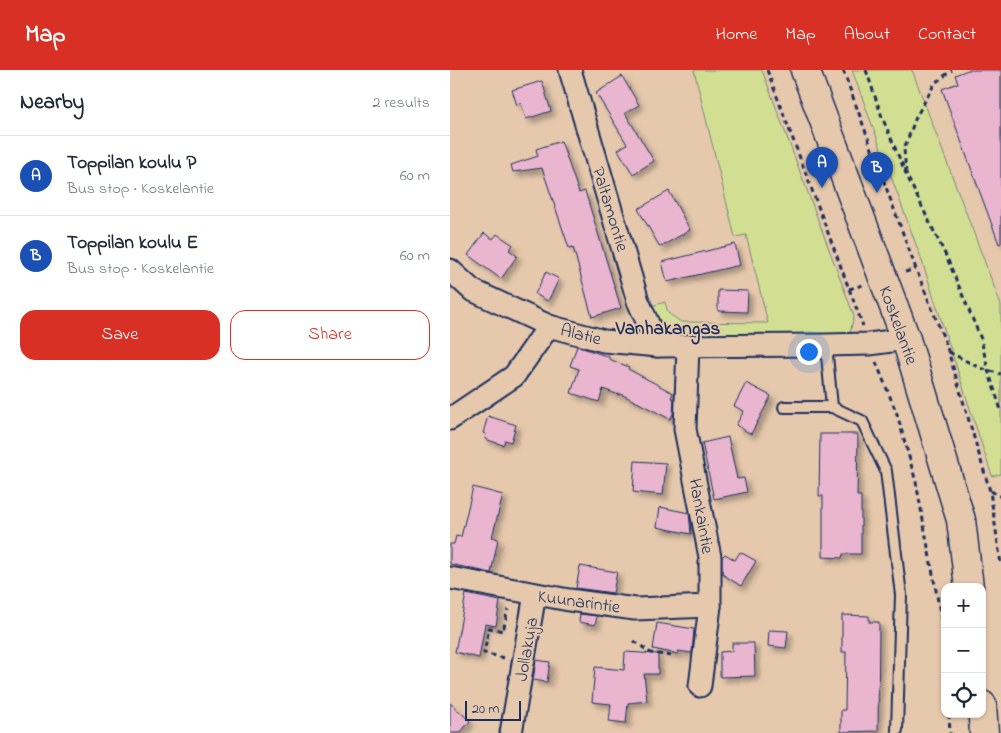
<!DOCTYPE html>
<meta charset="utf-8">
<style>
:root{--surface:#fff;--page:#f6f6f7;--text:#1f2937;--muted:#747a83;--line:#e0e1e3;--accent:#d93025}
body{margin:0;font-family:"Indie Flower",sans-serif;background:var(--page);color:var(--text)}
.controls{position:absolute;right:15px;bottom:15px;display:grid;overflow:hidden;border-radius:10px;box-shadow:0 1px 4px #0004}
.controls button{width:45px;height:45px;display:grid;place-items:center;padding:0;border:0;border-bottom:1px solid var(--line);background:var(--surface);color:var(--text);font:25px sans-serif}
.scale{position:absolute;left:15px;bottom:12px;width:56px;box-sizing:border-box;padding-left:5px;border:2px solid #1b2f5e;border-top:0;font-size:14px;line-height:18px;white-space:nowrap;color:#1b2f5e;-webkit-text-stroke:4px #e6c9ad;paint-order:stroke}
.you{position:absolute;left:358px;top:281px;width:18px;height:18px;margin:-12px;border:4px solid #fff;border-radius:50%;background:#1a73e8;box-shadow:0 0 0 8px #1a73e833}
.badge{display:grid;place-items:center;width:32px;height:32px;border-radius:50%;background:var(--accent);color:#fff;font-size:16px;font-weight:700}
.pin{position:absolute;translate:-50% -41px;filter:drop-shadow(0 1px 2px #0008)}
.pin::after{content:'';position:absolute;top:26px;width:18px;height:15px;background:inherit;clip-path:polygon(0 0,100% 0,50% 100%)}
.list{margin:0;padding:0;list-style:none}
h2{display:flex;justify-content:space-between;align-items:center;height:65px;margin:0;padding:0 20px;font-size:21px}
h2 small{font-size:16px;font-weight:400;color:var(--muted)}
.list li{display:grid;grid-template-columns:32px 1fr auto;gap:15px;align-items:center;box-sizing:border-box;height:80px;padding:0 20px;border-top:1px solid var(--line)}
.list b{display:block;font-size:19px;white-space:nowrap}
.list p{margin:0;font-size:16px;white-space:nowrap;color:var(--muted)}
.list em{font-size:16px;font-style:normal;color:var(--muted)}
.actions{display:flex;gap:10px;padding:15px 20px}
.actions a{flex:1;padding:11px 0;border:1px solid var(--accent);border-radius:15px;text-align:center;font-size:18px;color:var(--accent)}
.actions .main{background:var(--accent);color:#fff}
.icon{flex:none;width:28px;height:28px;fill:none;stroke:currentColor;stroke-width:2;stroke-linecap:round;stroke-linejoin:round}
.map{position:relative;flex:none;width:551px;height:663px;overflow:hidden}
header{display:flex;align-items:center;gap:30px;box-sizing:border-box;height:70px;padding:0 25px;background:var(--accent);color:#fff}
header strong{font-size:24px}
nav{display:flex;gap:28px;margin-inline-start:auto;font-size:18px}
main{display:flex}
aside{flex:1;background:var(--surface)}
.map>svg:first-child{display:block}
.green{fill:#d2df92;stroke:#768778}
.building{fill:#eab5ce;stroke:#1b2f5e;filter:url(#shadow)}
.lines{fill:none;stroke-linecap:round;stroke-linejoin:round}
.lane-casing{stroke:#1b2f5e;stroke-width:14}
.street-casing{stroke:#1b2f5e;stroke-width:25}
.secondary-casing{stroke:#1b2f5e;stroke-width:31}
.path{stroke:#1b2f5e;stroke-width:3;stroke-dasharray:5 4;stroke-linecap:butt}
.lane{stroke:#e6c9ad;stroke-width:10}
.street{stroke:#e6c9ad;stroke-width:21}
.secondary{stroke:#e6c9ad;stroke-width:28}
.labels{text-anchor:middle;stroke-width:4;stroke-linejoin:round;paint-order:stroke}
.street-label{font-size:18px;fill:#1b2f5e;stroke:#e6c9ad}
.neighbourhood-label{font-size:19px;font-weight:bold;fill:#1b2f5e;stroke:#e6c9ad}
</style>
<header>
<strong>Map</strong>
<nav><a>Home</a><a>Map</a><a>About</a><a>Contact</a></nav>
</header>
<main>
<aside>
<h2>Nearby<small>2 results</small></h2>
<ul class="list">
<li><span class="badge" style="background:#1a4fb4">A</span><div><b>Toppilan koulu P</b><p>Bus stop · Koskelantie</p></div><em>60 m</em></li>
<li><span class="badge" style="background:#1a4fb4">B</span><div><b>Toppilan koulu E</b><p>Bus stop · Koskelantie</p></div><em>60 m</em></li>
</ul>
<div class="actions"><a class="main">Save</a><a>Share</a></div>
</aside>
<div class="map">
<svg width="551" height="663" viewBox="0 0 551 663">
<defs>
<filter id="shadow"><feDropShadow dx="4.5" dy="4.5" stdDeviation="2.5" flood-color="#0004"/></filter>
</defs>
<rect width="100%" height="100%" fill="#e6c9ad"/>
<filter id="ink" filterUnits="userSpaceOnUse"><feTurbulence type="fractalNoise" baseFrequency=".02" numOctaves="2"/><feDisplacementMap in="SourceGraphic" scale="10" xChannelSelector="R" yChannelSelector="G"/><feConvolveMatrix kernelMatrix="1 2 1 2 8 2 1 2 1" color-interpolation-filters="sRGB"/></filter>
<g filter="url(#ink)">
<!-- green -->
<g class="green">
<path d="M244 0H312L404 246 400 263 386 267 321 268 232 264 213 258 205 251 202 241V236L215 232 218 243 231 252 318 253 296 165 285 167Z"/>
<path d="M402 0H462L551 235V404L542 406 471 188Z"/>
</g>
<!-- building -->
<g class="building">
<path d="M518 0H551V173L549 174 492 19 508 13 505 5Z"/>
<path d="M172 6 189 35 175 43 204 91 183 104 168 80 177 74 146 23Z"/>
<path d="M92 11 101 41 76 49 71 33 67 35 62 20Z"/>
<path d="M111 71 129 123 135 121 171 238 142 247 123 177 119 178 92 98 63 102 61 95 88 86 86 79Z"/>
<path d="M219 121 240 160 210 177 188 139Z"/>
<path d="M34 163 43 169 47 164 63 175 59 180 67 186 51 209 18 185Z"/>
<path d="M285 174 290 195 217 212 212 192Z"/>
<path d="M96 202 109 209 98 231 85 224Z"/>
<path d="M268 220 298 221 297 242 268 241Z"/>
<path d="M127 276 159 287V289L179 297 178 299 223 323 221 328 224 329 223 344 220 349 169 323V325L153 319 149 332 121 323 129 299 120 296Z"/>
<path d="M296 313 321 326 301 364 286 355 294 341 284 336Z"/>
<path d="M38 346 66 355 61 372 55 370 53 375 35 369 36 364 33 363Z"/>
<path d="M370 364H408L407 426H411V484H393L392 488 373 487V426H369Z"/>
<path d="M278 367 287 409 294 408 297 422 264 429 252 373Z"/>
<path d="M185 391 216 393 213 425 183 422Z"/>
<path d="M23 417 53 425 42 467 48 469 41 503 0 494V474H4L6 466 11 467Z"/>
<path d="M210 437 239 443 241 464 207 457Z"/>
<path d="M290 482 306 491 291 516 272 504V487L275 484 285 490Z"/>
<path d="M130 496 167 502 163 523 126 518Z"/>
<path d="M16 524 50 531 46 556 35 554 29 588 5 582Z"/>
<path d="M130 544 147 546 145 555 129 552Z"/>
<path d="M392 545 419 546V552H429L428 661 391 662V640H395L396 582H392Z"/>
<path d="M207 553 244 559 242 583 228 581V584L203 579Z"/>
<path d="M319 560 338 561 336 578 318 576Z"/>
<path d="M282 573H304L305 606 270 607V582L282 581Z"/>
<path d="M175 582 208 584V604H194L197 631 178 633 176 653 159 651 161 634 142 632 145 597 174 600Z"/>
<path d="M86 590 100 592 97 612 83 610Z"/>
<path d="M0 633 20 651 10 663H0Z"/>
</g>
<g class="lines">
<!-- lane casing -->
<g class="lane-casing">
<g id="lane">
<path d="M376 275 382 337 412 351 436 401 451 525 447 660"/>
<path d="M334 337H382"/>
</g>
</g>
<!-- street casing -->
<g class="street-casing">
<g id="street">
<path d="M120 0 188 231 208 276"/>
<path d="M0 200 22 220 99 256 154 271 208 276 376 275 419 274 456 269"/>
<path d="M238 276 235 359 260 487V536L250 616"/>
<path d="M0 349 64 306 99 256"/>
<path d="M0 508 119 530 185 539 260 536"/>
<path d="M61 663 85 524"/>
</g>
</g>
<!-- secondary casing -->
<g class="secondary-casing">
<g id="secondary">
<path d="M355 0 456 269 511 450 519 517"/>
<path d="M532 635 534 663"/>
</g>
</g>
<!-- path -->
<g class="path">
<path d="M317 0 413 256"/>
<path d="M393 0 466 199 496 274 540 421 551 494"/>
<path d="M416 0 432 47 457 106 497 188 531 269 538 300 551 340"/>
<path d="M456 103 454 79 466 47 485 13 502 0"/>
<path d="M455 202 466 199"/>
<path d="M399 219 413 215"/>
<path d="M499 282 530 298 551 304"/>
<path d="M426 292 447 344 466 412 492 553 495 585"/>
<path d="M541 421 551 427"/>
<path d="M184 571 201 583 222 586V582"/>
<path d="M54 588 34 583 39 558 53 561 58 539"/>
<path d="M499 644 500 663"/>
</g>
<!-- lane -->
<use href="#lane" class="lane"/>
<!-- street -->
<use href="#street" class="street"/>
<!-- secondary -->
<use href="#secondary" class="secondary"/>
</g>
</g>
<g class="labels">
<!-- street labels -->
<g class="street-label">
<text transform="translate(161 139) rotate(73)" y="6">Paltamontie</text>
<text transform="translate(449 255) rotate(70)" y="6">Koskelantie</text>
<text transform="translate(131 264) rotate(14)" y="6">Alatie</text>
<text transform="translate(252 446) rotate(80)" y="6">Hankaintie</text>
<text transform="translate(129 531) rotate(8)" y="6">Kuunarintie</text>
<text transform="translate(76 579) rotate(-80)" y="6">Jollakuja</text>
</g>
<!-- neighbourhood labels -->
<g class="neighbourhood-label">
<text x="218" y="264">Vanhakangas</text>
</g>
</g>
</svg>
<div class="controls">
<button>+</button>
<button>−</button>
<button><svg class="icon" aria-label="locate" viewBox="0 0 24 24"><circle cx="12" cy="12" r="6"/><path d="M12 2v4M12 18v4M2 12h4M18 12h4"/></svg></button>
</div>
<div class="scale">20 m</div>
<div class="you"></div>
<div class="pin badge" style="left:372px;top:118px;background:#1a4fb4">A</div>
<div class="pin badge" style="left:427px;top:123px;background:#1a4fb4">B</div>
</div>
</main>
